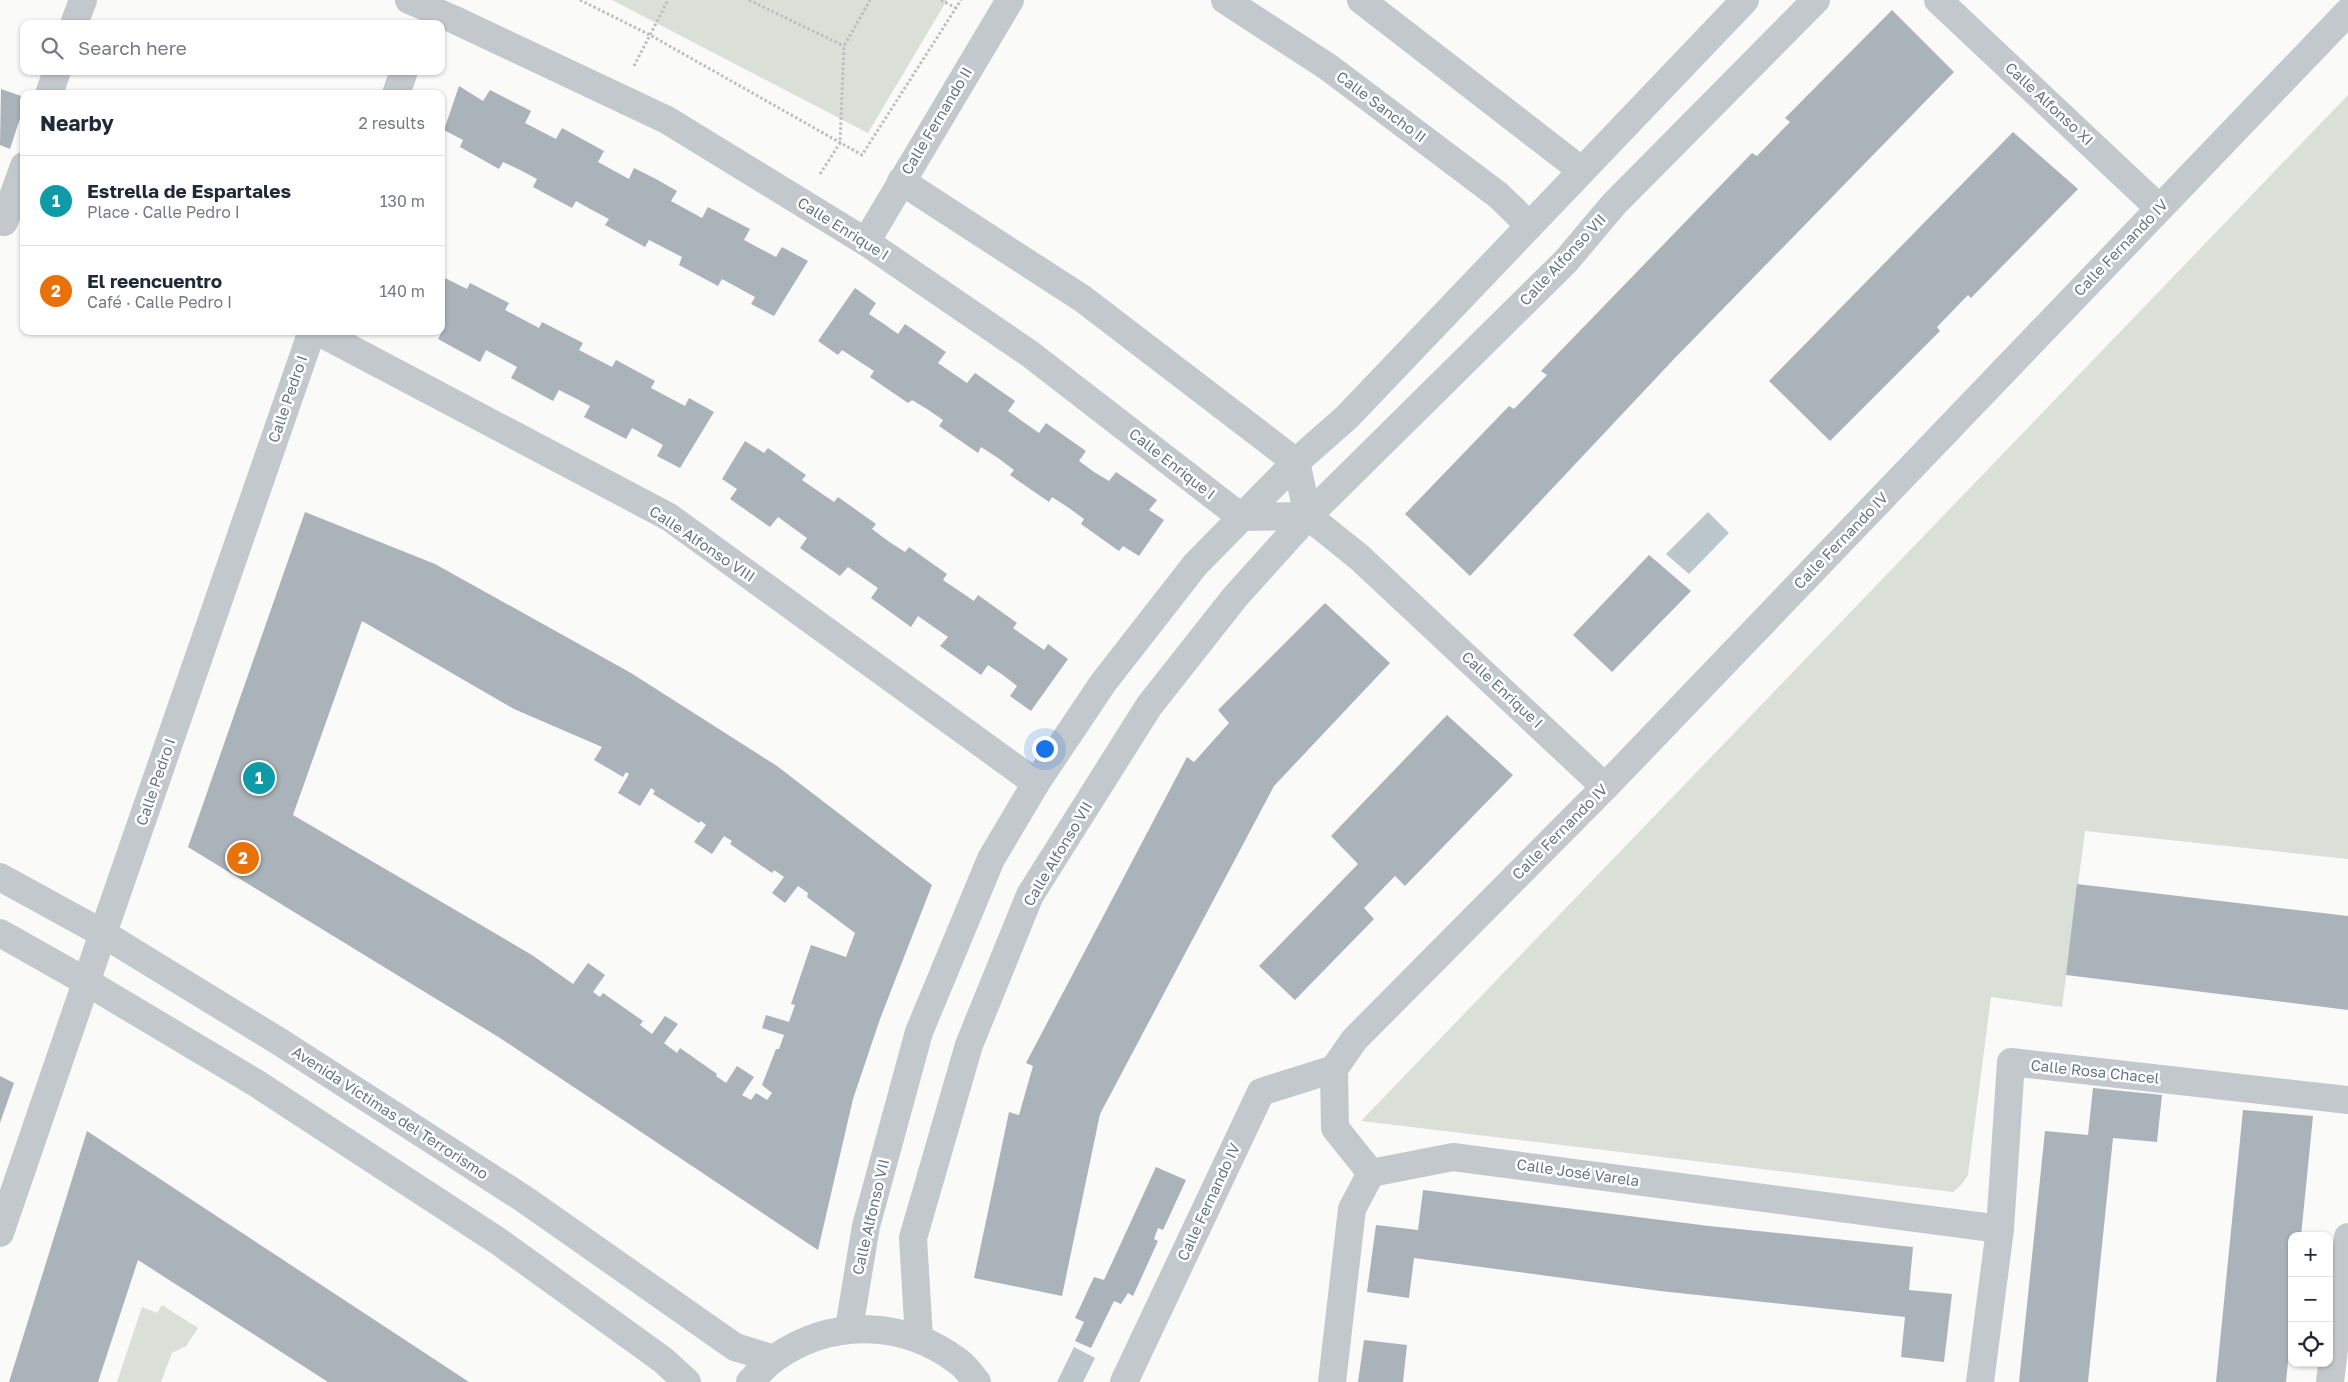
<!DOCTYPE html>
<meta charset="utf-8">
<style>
:root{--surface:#fff;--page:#f6f6f7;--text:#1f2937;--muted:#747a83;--line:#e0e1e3;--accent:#0b8043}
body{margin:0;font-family:"Golos Text",sans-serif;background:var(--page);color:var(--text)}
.controls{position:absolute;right:15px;bottom:15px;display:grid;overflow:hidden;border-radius:10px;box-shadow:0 1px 4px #0004}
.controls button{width:45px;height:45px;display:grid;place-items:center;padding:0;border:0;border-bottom:1px solid var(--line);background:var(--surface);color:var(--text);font:25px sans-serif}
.you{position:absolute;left:1044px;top:748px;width:18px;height:18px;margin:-12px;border:4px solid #fff;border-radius:50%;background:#1a73e8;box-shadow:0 0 0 8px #1a73e833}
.badge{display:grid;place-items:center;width:32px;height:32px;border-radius:50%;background:var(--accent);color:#fff;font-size:16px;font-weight:700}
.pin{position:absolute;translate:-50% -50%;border:2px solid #fff;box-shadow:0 1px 5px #0006}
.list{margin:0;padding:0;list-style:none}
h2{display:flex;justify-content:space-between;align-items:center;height:65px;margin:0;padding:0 20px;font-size:21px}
h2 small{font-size:16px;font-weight:400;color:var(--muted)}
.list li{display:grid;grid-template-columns:32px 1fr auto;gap:15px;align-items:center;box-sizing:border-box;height:90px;padding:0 20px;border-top:1px solid var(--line)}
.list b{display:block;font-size:19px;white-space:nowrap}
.list p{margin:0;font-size:16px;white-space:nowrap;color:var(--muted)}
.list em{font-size:16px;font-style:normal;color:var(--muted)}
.icon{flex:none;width:28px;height:28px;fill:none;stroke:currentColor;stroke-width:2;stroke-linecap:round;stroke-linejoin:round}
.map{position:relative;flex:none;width:2348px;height:1382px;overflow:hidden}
.search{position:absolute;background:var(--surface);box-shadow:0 1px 4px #0004;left:20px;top:20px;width:425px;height:55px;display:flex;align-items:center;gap:12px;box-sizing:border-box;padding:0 18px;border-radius:10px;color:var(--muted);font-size:19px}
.panel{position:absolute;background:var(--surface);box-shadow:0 1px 4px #0004;left:20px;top:90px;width:425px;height:245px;border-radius:10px}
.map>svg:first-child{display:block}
.green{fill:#dadfd7}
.water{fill:#bbc7cb}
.building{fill:#aab3b9;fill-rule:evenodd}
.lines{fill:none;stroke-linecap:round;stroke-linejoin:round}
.path{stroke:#bbbfc2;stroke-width:3;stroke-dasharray:2.5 2.5;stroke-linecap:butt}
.street{stroke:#c3c8cc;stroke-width:28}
.labels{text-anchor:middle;stroke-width:5;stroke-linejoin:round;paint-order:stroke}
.street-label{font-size:15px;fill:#657683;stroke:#fff}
</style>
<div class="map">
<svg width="2348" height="1382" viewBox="0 0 2348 1382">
<rect width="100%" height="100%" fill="#fafaf8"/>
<!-- green -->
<g class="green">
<path d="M612 0H947L868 133Z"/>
<path d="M2348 95V859L2085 831 2062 1007 1991 997 1968 1175 1962 1184 1953 1192 1361 1121Z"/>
<path d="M162 1305 198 1328 186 1346 172 1353 161 1382H117L142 1307 157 1313Z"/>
</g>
<!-- water -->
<g class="water">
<path d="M1708 512 1729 533 1689 574 1666 554Z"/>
<path d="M1074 1347 1095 1358 1083 1382H1057Z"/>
</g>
<!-- building -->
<g class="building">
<path d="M1892 10 1954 72 1673 360 1470 576 1405 514 1509 406 1514 409 1547 375 1541 371 1752 153 1757 156 1790 122 1785 118Z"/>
<path d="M459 86 483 101 490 90 531 111 525 123 556 139 562 128 604 151 598 162 629 179 634 168 656 179 677 191 671 201 702 218 708 207 750 229 744 240 776 257 782 247 808 261 774 316 751 304 755 297 722 279 718 286 679 265 682 257 649 240 645 247 605 225 609 219 592 210 576 201 572 208 533 187 537 179 520 170 503 162 499 169 460 147 463 140 444 130Z"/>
<path d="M1 89 24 97V106L10 149 0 145Z"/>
<path d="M2013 132 2078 189 1971 298 1968 295 1937 327 1940 331 1830 441 1769 381Z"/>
<path d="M441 276 467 289 470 283 509 303 505 310 539 328 542 322 583 343 579 350 612 367 616 360 655 381 651 388 685 406 689 398 714 412 680 468 657 456 663 445 647 436 632 428 626 439 584 417 590 406 575 398 559 390 553 401 511 378 517 367 486 350 480 362 438 339 444 328 441 327Z"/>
<path d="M855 288 876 303 869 314 884 324 898 334 905 324 946 352 938 363 967 383 975 373 1015 401 1008 411 1039 433 1046 423 1086 451 1079 461 1094 472 1109 481 1116 472 1157 500 1149 510 1164 520 1139 556 1123 546 1119 551 1081 524 1084 519 1069 508 1052 497 1049 502 1010 475 1014 470 998 458 981 447 978 453 939 426 943 420 927 409 912 400 908 403 870 377 874 371 842 350 838 355 818 341Z"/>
<path d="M745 441 764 453 768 448 806 475 802 480 834 502 838 497 876 524 872 529 888 541 905 552 909 547 947 574 943 580 974 601 978 595 1017 623 1013 628 1044 650 1048 644 1068 659 1031 711 1010 696 1017 686 1003 675 988 665 981 675 940 646 948 637 918 616 911 627 871 598 878 588 848 567 840 576 800 548 807 538 778 517 770 527 730 499 737 489 722 479Z"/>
<path d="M305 512 435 564 631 673 777 766 932 885 880 1019 853 1099 818 1250 500 1038 188 847ZM362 621 514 709 602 747 594 760 623 777 626 772 629 774 618 793 640 806 651 788 655 791 653 794 699 823 701 821 706 825 694 842 712 854 724 836 732 841 730 844 772 873 774 870 784 877 772 893 785 903 798 886 808 893 807 897 855 933 846 957 811 945 791 1004 795 1005 789 1022 766 1015 762 1028 784 1035 779 1049H776L762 1085 772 1093 767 1100 756 1093 751 1100 742 1095 754 1077 737 1066 726 1083 716 1076 717 1074 680 1048 677 1053 664 1043 678 1024 665 1016 652 1034 640 1025 643 1021 603 993 600 997 593 992 605 975 588 963 573 984 532 955 293 815Z"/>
<path d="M1649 555 1691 591 1612 672 1573 635Z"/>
<path d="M1325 603 1390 663 1274 786 1100 1114 1062 1296 974 1278 1009 1112 1019 1115 1033 1066 1026 1063 1187 757 1194 762 1229 723 1218 710Z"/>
<path d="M1447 715 1513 775 1405 886 1395 876 1364 908 1374 919 1295 1000 1259 966 1358 864 1331 836Z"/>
<path d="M2077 884 2348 916V1010L2066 975Z"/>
<path d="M0 1076 14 1083 0 1123Z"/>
<path d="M2093 1088 2162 1095 2157 1142 2113 1138 2088 1382H2019L2045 1131 2088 1135Z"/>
<path d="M2243 1110 2313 1116 2301 1236H2292V1322L2286 1382H2216Z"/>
<path d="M87 1131 469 1382H328L138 1260 98 1382H9Z"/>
<path d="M1156 1167 1186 1180 1163 1230 1158 1228 1154 1239 1158 1241 1133 1296 1128 1293 1121 1304 1114 1301 1091 1348 1075 1341 1084 1322 1075 1318 1094 1277 1104 1280Z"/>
<path d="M1423 1190 1709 1226 1913 1247 1909 1290 1952 1294 1944 1362 1901 1357 1905 1317 1660 1291 1414 1258 1409 1298 1367 1292 1376 1225 1418 1230Z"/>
<path d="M1364 1340 1407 1345 1403 1382H1358Z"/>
</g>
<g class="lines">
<!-- path -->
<g class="path">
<path d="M580 0 650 35 862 155 961 0"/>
<path d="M749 0 844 46"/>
<path d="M941 0 956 8"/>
<path d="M634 66 668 0"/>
<path d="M820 174 840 143 844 46 870 0"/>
</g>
<!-- street -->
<g class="street">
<path d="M409 0 455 20 667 120 866 242 1030 354 1241 517 1308 516"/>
<path d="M1225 0 1328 67 1498 195 1529 225"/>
<path d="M1361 0 1581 170"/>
<path d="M1938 0 2159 208"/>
<path d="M74 24 83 0"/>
<path d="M49 94 57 71"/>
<path d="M396 94 404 71"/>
<path d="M901 181 1083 299 1296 462 1308 516"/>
<path d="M4 222 24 166"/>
<path d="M866 242 1010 0"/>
<path d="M317 331 669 517 1036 783"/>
<path d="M1308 516 1359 557 1605 787"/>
<path d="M0 877 102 933 280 1042 524 1199 735 1347 774 1359"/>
<path d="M0 933 85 981 256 1083 498 1241 663 1360 687 1382"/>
<path d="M1371 1173 1335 1128 1334 1069 1354 1040 1605 787 2348 12"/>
<path d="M0 1233C103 932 207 632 312 331"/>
<path d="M849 1328 866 1226 919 1032 991 859 1036 783 1103 683 1195 565 1296 462 1347 417 1745 0"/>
<path d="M919 1338 913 1238 969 1045 1030 895 1149 706 1235 597 1308 516 1566 261 1614 204 1816 0"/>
<path d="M750 1382C758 1374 766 1364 775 1358 832 1318 904 1320 959 1362 966 1367 972 1376 977 1382"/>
<path d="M1124 1382 1261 1092 1334 1069"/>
<path d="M1332 1382 1352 1209 1371 1173 1453 1157 2000 1229"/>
<path d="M1980 1382 2000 1229 2011 1062 2348 1100"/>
<path d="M2330 1382 2348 1237"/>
</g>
</g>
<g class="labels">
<!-- street labels -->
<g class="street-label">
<text transform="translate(2049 104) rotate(43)" y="5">Calle Alfonso XI</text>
<text transform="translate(1381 107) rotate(37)" y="5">Calle Sancho II</text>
<text transform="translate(937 121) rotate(-59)" y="5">Calle Fernando II</text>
<text transform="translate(843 229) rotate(32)" y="5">Calle Enrique I</text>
<text transform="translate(2121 248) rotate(-46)" y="5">Calle Fernando IV</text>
<text transform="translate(1563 260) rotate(-47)" y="5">Calle Alfonso VII</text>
<text transform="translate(288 399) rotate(-71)" y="5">Calle Pedro I</text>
<text transform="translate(1172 464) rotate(38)" y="5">Calle Enrique I</text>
<text transform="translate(1841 541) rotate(-46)" y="5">Calle Fernando IV</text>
<text transform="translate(702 544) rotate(34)" y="5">Calle Alfonso VIII</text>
<text transform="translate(1502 690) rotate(43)" y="5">Calle Enrique I</text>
<text transform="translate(156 782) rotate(-71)" y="5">Calle Pedro I</text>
<text transform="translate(1560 832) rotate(-45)" y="5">Calle Fernando IV</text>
<text transform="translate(1058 854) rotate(-59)" y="5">Calle Alfonso VII</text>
<text transform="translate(2095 1072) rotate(6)" y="5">Calle Rosa Chacel</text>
<text transform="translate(390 1113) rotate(33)" y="5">Avenida Víctimas del Terrorismo</text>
<text transform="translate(1578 1173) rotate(8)" y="5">Calle José Varela</text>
<text transform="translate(1209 1202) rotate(-65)" y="5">Calle Fernando IV</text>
<text transform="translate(871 1217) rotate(-77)" y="5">Calle Alfonso VII</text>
</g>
</g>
</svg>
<div class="controls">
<button>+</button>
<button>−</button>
<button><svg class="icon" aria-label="locate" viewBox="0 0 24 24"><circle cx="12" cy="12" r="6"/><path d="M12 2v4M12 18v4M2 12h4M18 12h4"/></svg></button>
</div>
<div class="you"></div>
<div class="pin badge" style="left:259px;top:778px;background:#0f9aa8">1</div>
<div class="pin badge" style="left:243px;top:858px;background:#e8710a">2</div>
<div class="search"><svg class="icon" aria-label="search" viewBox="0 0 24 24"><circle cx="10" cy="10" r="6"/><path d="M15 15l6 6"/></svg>Search here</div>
<section class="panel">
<h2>Nearby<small>2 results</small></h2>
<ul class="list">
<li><span class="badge" style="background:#0f9aa8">1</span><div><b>Estrella de Espartales</b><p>Place · Calle Pedro I</p></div><em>130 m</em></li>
<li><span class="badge" style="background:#e8710a">2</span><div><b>El reencuentro</b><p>Café · Calle Pedro I</p></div><em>140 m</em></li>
</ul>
</section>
</div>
